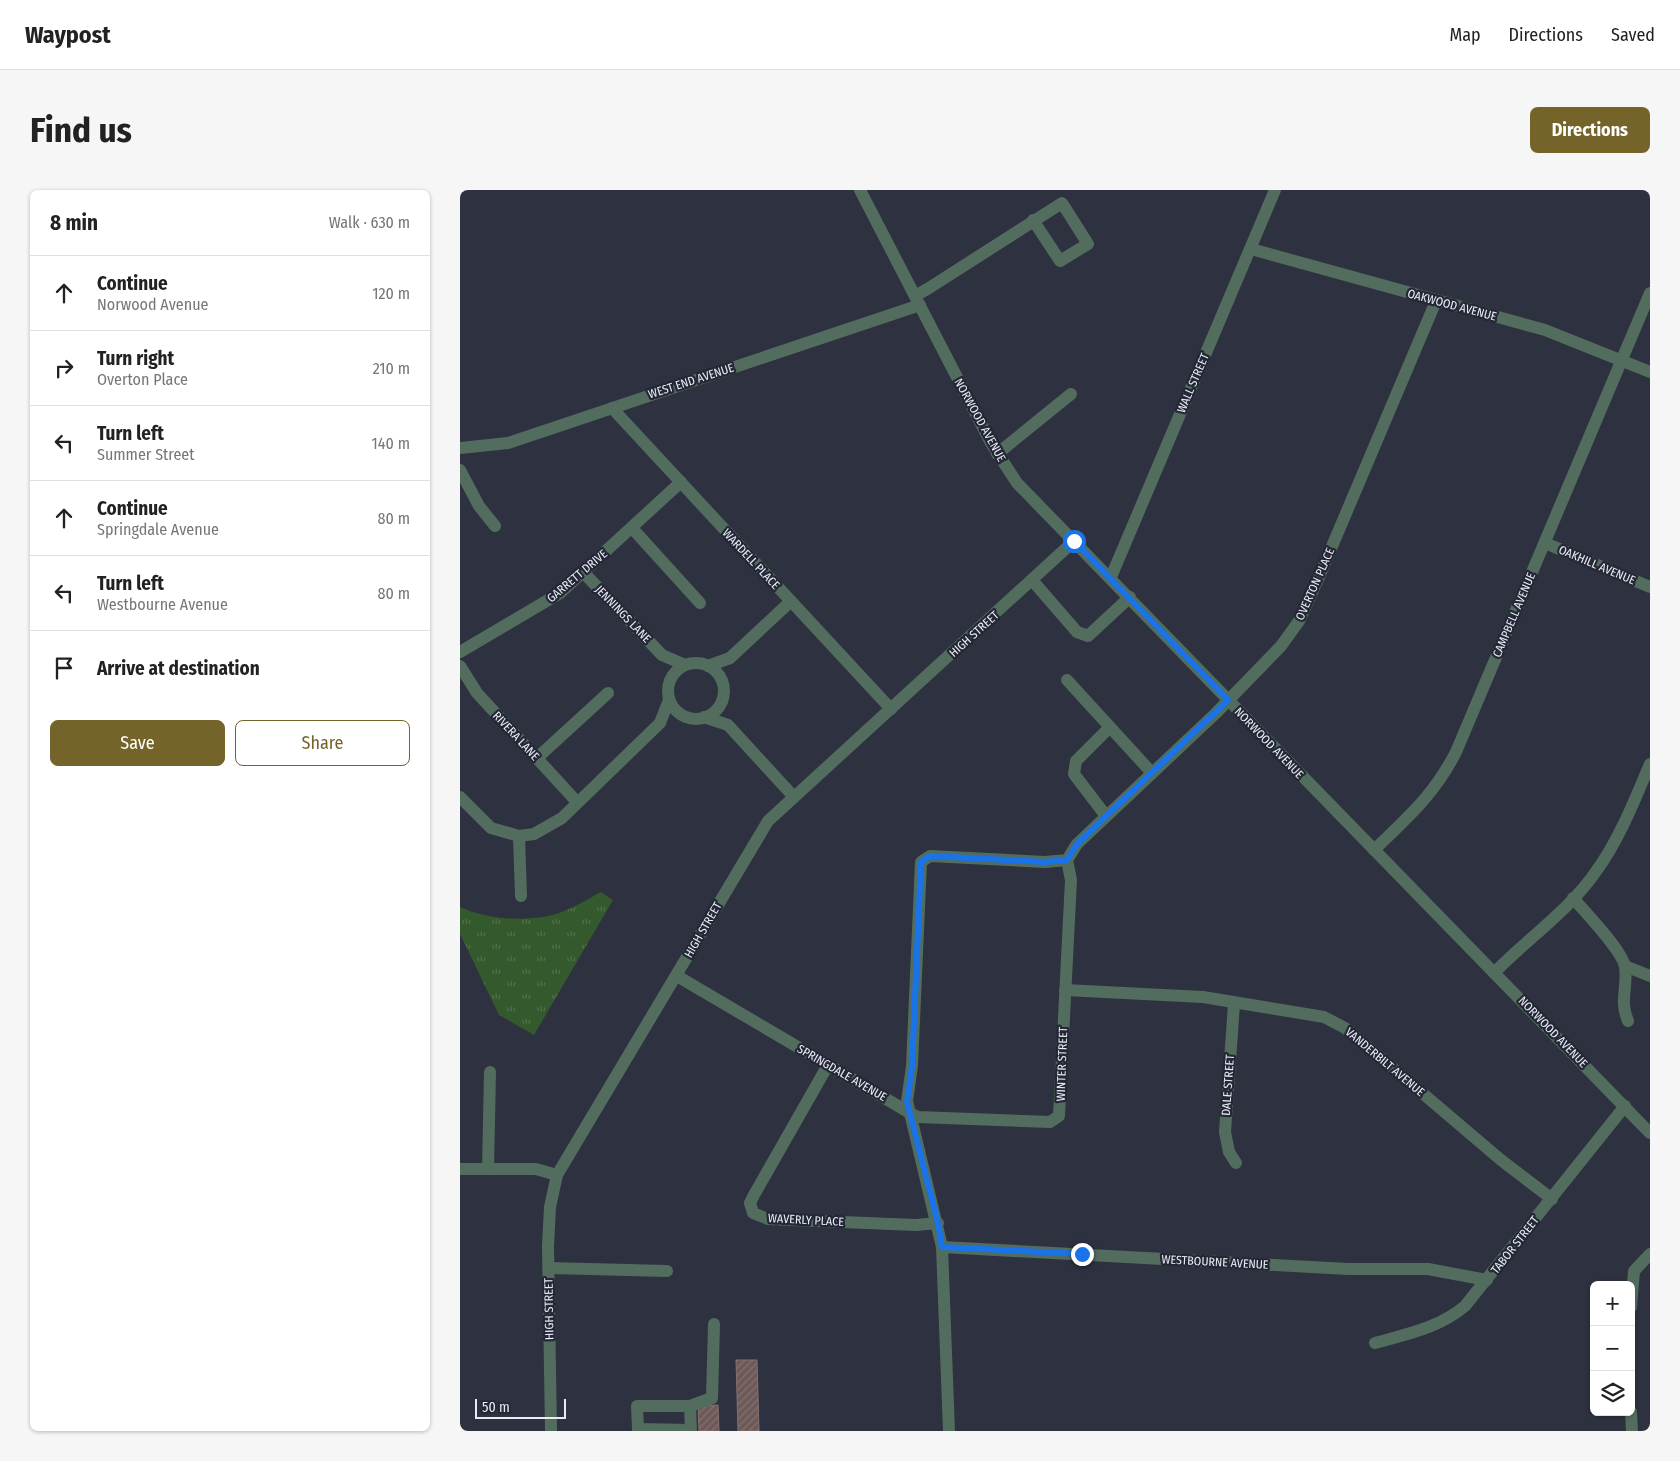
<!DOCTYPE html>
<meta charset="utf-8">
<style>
:root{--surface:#fff;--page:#f6f6f6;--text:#222;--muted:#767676;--line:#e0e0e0;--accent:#74642a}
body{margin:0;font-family:"Fira Sans Condensed",sans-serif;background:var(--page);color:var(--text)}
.controls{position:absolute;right:15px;bottom:15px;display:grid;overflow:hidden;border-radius:8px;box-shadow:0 1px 4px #0004}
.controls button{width:45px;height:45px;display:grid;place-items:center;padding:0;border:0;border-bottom:1px solid var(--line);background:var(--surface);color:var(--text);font:25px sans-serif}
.scale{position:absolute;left:15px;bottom:12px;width:91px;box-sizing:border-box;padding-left:5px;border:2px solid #e9ecf5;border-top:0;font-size:14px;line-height:18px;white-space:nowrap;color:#e9ecf5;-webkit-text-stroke:4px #242735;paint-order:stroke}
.stop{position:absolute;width:15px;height:15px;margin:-11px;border:4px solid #1a73e8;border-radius:50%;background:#fff}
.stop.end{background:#1a73e8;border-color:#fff;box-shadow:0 1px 5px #0008}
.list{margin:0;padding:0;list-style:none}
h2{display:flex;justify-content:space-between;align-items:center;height:65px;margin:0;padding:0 20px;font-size:21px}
h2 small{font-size:16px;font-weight:400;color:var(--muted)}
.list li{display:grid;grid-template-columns:32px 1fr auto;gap:15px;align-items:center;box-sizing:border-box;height:75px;padding:0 20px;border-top:1px solid var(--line)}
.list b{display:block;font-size:19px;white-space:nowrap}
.list p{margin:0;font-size:16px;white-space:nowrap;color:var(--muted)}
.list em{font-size:16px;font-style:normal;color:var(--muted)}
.actions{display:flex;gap:10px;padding:15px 20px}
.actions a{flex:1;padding:11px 0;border:1px solid var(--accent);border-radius:8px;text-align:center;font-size:18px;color:var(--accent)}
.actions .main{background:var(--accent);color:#fff}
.icon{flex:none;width:28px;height:28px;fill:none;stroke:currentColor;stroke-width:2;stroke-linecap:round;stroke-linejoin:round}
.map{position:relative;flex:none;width:1190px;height:1241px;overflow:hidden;border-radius:8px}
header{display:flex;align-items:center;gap:30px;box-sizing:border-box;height:70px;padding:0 25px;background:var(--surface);border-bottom:1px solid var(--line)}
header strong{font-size:24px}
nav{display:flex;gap:28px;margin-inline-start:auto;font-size:18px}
.intro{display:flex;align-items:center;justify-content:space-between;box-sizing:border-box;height:120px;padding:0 30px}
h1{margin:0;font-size:35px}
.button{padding:12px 22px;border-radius:8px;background:var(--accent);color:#fff;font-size:18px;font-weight:700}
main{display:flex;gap:30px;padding:0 30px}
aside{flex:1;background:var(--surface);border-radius:8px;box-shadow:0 1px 4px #0004}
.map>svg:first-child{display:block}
.grass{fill:url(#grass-tufts)}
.building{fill:url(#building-hatch);stroke:#86716f}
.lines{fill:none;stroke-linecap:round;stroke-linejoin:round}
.minor{stroke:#526d5e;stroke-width:12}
.route{stroke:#1a73e8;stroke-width:6}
.labels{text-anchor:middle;stroke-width:4.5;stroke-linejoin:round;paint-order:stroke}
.street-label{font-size:12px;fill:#e9ecf5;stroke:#242735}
</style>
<header>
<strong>Waypost</strong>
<nav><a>Map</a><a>Directions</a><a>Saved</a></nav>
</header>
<div class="intro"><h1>Find us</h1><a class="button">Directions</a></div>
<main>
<aside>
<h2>8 min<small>Walk · 630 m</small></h2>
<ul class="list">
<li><svg class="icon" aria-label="ahead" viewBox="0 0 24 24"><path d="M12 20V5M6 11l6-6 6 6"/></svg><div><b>Continue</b><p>Norwood Avenue</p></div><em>120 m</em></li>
<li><svg class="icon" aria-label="right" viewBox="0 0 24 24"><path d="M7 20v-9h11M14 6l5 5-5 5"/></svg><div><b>Turn right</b><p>Overton Place</p></div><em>210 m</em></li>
<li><svg class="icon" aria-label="left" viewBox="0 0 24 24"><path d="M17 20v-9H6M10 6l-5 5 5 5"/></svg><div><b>Turn left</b><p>Summer Street</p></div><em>140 m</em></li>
<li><svg class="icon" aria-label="ahead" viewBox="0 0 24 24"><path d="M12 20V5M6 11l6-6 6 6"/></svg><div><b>Continue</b><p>Springdale Avenue</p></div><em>80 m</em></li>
<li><svg class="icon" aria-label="left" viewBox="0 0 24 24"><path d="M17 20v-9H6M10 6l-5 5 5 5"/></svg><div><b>Turn left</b><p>Westbourne Avenue</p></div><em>80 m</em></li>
<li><svg class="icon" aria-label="arrive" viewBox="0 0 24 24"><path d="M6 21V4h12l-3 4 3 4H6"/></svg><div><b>Arrive at destination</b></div></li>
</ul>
<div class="actions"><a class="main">Save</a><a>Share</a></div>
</aside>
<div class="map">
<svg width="1190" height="1241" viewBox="0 0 1190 1241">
<defs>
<pattern id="grass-tufts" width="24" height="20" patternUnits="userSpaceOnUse" patternTransform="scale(1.25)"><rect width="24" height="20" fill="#33592d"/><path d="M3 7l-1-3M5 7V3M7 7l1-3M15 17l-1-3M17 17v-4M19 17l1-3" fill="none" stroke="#51714c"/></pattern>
<pattern id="building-hatch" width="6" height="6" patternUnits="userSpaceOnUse" patternTransform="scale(1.25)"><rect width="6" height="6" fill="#6d5958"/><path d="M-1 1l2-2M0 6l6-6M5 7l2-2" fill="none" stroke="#827171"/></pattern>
</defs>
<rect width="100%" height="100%" fill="#2e313f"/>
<!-- grass -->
<path class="grass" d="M141 702 153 710 74 845 39 825 0 744V717C26 729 64 732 92 725 109 721 126 710 141 702Z"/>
<!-- building -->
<g class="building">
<path d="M276 1170H297L299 1241H278Z"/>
<path d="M258 1215 259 1241H239L238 1216Z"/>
</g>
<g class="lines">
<!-- minor -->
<g class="minor">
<path d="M400 0 531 253 557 293 1190 943"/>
<path d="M791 59 1085 140 1190 182"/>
<path d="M455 106 469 98 602 13 628 54 600 71 573 30"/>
<path d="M152 218 431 519"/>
<path d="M0 258 48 253 460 115"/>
<path d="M537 264 611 204"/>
<path d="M0 280 19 316 35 336"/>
<path d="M172 338 240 413"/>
<path d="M1085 353 1190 397"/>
<path d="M124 383 202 465 225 475"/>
<path d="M651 387 815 0"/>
<path d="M572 390 617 442 628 446 670 407"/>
<path d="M0 462 100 403 221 292"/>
<circle cx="236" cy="501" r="28"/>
<path d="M0 476 17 503 117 612"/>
<path d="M248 476 270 468 331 411"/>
<path d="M607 490 692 583"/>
<path d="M244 527 268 535 334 607"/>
<path d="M77 568 148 503"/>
<path d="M0 607 31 638 59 646 74 644 102 628 200 533 209 510"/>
<path d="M646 626 614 584 616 571 650 537"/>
<path d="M59 646 61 706"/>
<path d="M914 660C948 627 974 605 996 562L1190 103"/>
<path d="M607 670 611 690 599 926 590 932 458 927 450 923 447 911 452 876 461 672 470 666 585 672 607 670 617 654 756 523 821 456 839 431 859 387 976 111"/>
<path d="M1113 708C1125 722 1163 761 1165 777 1168 797 1159 810 1168 831"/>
<path d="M1165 776 1190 786"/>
<path d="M1034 783C1068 748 1110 720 1137 680 1160 648 1175 609 1190 574"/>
<path d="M217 786 450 923 482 1057 489 1241"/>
<path d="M605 800 743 807 864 827 885 838 914 862 1041 970 1092 1009"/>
<path d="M774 814 765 942 769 962 776 973"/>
<path d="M368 875 294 1005 290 1013 293 1023 308 1029 456 1035 478 1033"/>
<path d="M0 979H76L97 985"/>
<path d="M28 979 30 882"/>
<path d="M482 1057 888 1079H968L1027 1090"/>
<path d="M89 1078 207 1081"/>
<path d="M1171 1117 1174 1081 1190 1064"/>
<path d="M915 1153C947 1144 979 1138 1005 1116L1165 916"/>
<path d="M230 1216H177L178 1239 230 1240"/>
<path d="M1171 1222 1172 1241"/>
<path d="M91 1241 88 1056 90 1017 97 985 308 631 614 351"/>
<path d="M231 1241 230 1216 252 1208 254 1134"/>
</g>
</g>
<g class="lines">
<!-- route -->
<path class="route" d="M614 351 768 510 617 654 607 670 585 672 470 666 461 672 452 876 447 912 478 1033 482 1057 622 1064"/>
</g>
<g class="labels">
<!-- street labels -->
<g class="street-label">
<text transform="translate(992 115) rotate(15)" y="4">OAKWOOD AVENUE</text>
<text transform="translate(231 191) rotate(-18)" y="4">WEST END AVENUE</text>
<text transform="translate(733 193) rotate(-67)" y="4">WALL STREET</text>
<text transform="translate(520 230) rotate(61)" y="4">NORWOOD AVENUE</text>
<text transform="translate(291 369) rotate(47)" y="4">WARDELL PLACE</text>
<text transform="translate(1137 375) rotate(23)" y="4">OAKHILL AVENUE</text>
<text transform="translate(117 386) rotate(-40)" y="4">GARRETT DRIVE</text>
<text transform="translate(855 394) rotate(-66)" y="4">OVERTON PLACE</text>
<text transform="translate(163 424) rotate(46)" y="4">JENNINGS LANE</text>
<text transform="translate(1054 425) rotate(-67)" y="4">CAMPBELL AVENUE</text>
<text transform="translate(514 444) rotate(-42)" y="4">HIGH STREET</text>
<text transform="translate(56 546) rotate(47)" y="4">RIVERA LANE</text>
<text transform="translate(809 553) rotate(46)" y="4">NORWOOD AVENUE</text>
<text transform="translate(243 740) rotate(-60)" y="4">HIGH STREET</text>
<text transform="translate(1093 842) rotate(46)" y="4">NORWOOD AVENUE</text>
<text transform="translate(925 872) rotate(40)" y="4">VANDERBILT AVENUE</text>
<text transform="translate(602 874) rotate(-88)" y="4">WINTER STREET</text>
<text transform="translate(382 883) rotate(30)" y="4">SPRINGDALE AVENUE</text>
<text transform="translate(768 895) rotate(-86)" y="4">DALE STREET</text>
<text transform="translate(346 1030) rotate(3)" y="4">WAVERLY PLACE</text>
<text transform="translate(1055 1055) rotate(-52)" y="4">TABOR STREET</text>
<text transform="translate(755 1072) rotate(3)" y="4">WESTBOURNE AVENUE</text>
<text transform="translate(89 1119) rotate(-91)" y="4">HIGH STREET</text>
</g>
</g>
</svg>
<div class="controls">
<button>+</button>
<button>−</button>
<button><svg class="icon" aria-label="layers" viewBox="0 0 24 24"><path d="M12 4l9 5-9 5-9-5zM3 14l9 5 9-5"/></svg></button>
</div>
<div class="scale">50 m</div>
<div class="stop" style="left:614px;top:351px"></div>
<div class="stop end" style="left:622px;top:1064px"></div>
</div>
</main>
